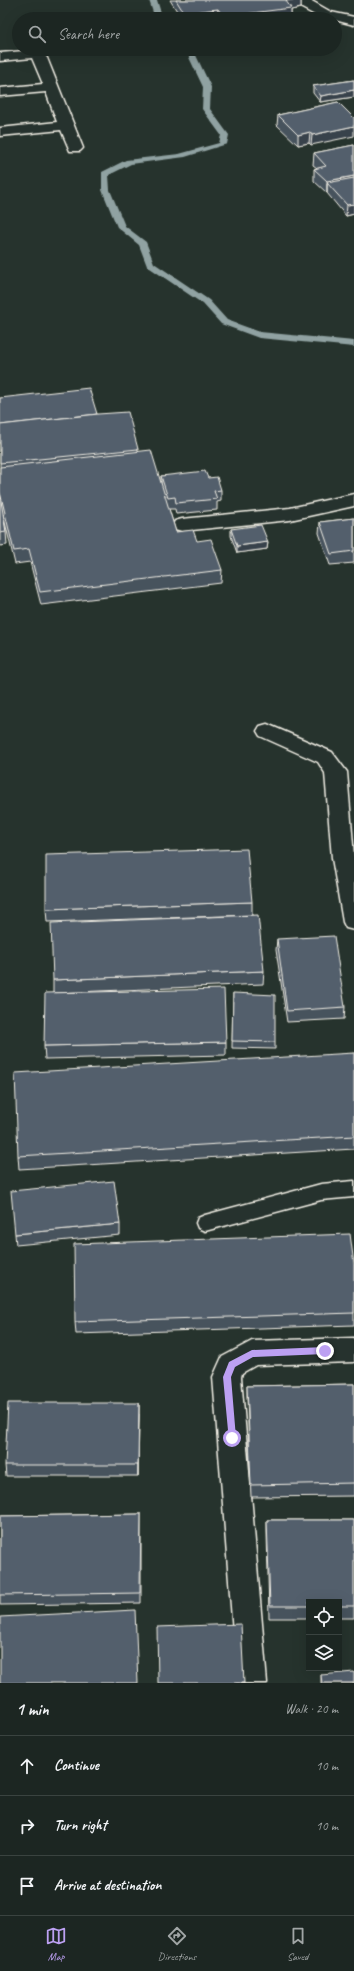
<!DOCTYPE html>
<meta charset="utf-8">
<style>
:root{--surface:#1c2622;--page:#252e2a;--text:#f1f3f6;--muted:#a0a5a5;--line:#3a4340;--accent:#bca0f2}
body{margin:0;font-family:Caveat,sans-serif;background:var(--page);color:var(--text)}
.controls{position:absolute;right:12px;bottom:12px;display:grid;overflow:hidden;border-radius:0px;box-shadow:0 4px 16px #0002}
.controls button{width:36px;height:36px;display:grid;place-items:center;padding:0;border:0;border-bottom:1px solid var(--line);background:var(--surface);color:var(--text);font:20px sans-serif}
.stop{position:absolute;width:12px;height:12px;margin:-9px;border:3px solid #bca0f2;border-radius:50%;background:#fff}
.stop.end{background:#bca0f2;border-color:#fff;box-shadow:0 1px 4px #0008}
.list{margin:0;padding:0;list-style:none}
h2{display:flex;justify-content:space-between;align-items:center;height:52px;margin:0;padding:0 16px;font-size:17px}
h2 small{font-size:13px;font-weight:400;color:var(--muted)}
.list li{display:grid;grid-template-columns:26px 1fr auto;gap:12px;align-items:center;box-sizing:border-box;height:60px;padding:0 16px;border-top:1px solid var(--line)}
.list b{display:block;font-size:15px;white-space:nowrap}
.list em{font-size:13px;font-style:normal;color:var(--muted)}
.icon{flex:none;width:22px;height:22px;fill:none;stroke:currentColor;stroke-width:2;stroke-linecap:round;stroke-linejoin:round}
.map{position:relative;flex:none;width:354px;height:1683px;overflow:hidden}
.search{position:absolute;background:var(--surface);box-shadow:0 4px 16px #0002;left:12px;right:12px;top:12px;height:44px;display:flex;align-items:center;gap:10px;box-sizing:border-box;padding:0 14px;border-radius:22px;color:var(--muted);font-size:15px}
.sheet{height:232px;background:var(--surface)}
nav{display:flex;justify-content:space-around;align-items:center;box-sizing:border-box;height:56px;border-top:1px solid var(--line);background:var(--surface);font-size:11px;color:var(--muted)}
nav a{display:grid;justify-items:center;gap:2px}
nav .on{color:var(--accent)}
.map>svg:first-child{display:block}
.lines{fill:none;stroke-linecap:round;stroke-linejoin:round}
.stream{fill:#90a2a2;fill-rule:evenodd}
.lane-casing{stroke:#f4f1e8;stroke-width:3}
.street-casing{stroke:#f4f1e8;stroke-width:3}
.secondary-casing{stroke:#f4f1e8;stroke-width:3}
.lane{fill:#26332d;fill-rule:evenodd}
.street{fill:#26332d;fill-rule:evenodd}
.secondary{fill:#26332d;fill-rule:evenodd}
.wall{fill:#47525d;stroke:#f4f1e8}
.shaded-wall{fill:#39424c;stroke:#f4f1e8}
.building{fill:#525f6c;stroke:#f4f1e8}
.route{fill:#bca0f2}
</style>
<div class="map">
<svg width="354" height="1683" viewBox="0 0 354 1683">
<rect width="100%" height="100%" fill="#26332d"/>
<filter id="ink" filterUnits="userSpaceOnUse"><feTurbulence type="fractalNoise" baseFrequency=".025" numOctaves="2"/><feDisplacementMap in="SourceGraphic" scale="8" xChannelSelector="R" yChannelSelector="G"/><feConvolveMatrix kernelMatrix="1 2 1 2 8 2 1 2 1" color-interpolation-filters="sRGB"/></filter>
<g filter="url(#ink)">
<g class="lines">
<!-- stream -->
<g class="stream">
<path d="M149 0H157L163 19H155Z"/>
<path d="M185 49H193L211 87 210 109 229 135 227 144 185 157 131 164 109 175 110 190 125 226 146 242 154 263 209 300 227 320 260 332 354 341V347L259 338 221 324 203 304 147 266 139 245 117 227 102 190V172L126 160 179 154 219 143 221 135 202 109 203 87Z"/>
</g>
<!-- lane casing -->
<g class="lane-casing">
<path id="lane" d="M354 1181V1197L321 1200 205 1231 198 1228 196 1223 198 1218 205 1215 321 1184Z"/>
</g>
<!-- street casing -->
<g class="street-casing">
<g id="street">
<path d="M36 50 41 51 47 58 83 148 80 151H70L61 130 0 136V128L57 122 46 92 0 96V88L43 84 32 58 0 61V53Z"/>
<path d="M354 494V506L290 520 182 531 175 529 173 525 175 521 182 519 290 508Z"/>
<path d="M267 724 332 752 347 772 354 857V930L346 928 343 922 332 858 325 773 318 762 260 736 257 731 260 726Z"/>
<path d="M354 1338V1362L256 1365 242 1373 241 1377 267 1683H237L213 1377 222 1357 252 1341Z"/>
</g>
</g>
<!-- secondary casing -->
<g class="secondary-casing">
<path id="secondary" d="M295 0H310L331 12 354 17V25L315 15 302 8Z"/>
</g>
<!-- lane -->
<use href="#lane" class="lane"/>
<!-- street -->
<use href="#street" class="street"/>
<!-- secondary -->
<use href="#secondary" class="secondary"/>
</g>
<!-- wall -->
<g class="wall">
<path d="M170 0H301V8L291 10V17L278 19H182Z"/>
<path d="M354 80V97L320 102 313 93V86Z"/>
<path d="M338 102 311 145 309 143 298 145 277 125 278 115Z"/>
<path d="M354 145V214L346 216 327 193 314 181V169L317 168 313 165 314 153Z"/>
<path d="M0 398 97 414 138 449V451L161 484V476L208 478 221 490V501L217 502V510L176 514 175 509H169L176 532 197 541 222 570 221 583 41 605 30 562 15 564 3 514 6 532 7 545 0 546Z"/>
<path d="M354 518V563L330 565 319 533 320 522Z"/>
<path d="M231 529 268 542 267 549 237 553 231 536Z"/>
<path d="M252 902V915L47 922 46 909Z"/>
<path d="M277 939 345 1007 344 1019 287 1022 276 950Z"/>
<path d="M264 971 263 984 53 993V980Z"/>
<path d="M233 993 275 1042V1049L232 1048Z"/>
<path d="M226 1042V1055L45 1059 44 1046Z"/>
<path d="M354 1053V1149L19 1169 18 1156Z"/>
<path d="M120 1224V1235L16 1245 15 1234Z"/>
<path d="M354 1264V1325L76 1334 75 1322Z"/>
<path d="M354 1384V1496L251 1497 247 1398V1386Z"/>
<path d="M139 1414 138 1476H6L5 1465Z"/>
<path d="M141 1514V1603L0 1605V1516Z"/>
<path d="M267 1520H354V1618H339V1602H309V1618H269L267 1532Z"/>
<path d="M321 1675 354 1683H321Z"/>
</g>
<!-- shaded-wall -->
<g class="shaded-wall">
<path d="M290 0H301V8L291 10V17L278 19H244V14L286 1Z"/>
<path d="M218 9 217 19H184V13Z"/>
<path d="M354 90V97L320 102 321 96Z"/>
<path d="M354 126V136L311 145 312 135Z"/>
<path d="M310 132 309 143 298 145V135Z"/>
<path d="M354 176V188L327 183V193V181Z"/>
<path d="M354 204V214L346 216 347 205Z"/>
<path d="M268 542 267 549 237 553V546Z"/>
<path d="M139 1403V1414L138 1476V1465Z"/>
</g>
<!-- building -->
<g class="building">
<path d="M176 0H290L286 1 291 8 244 14 221 13 218 9 184 13Z"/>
<path d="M354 80V90L321 96 313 86Z"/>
<path d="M338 102 354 118V126L312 135 310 132 298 135 278 115Z"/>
<path d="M354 145V176L327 181 314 169 326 166 314 153Z"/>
<path d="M354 178V204L347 205 327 183Z"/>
<path d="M89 388 97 414 0 425V398Z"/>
<path d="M128 412 138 449 0 463V425L98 414Z"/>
<path d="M151 450 176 532 193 530 197 541 211 539 222 570 40 592 29 549 14 551 0 492V467Z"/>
<path d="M205 471 208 478 217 477 221 490 214 491 217 499 176 503 175 497 168 498 161 476Z"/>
<path d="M0 495 6 532 0 533Z"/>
<path d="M354 518V551L331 554 320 522Z"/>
<path d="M261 525 268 542 237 546 231 529Z"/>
<path d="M247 849 252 902 46 909V855Z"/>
<path d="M258 915 264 971 53 980 51 923Z"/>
<path d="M334 936 345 1007 287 1011 277 939Z"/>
<path d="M224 989 226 1042 44 1046 45 993Z"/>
<path d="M233 993 275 995V1042L232 1041Z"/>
<path d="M354 1053V1136L18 1156 15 1073Z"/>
<path d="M114 1181 120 1224 15 1234 11 1191Z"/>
<path d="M350 1234 354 1264V1313L75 1322 74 1244Z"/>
<path d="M354 1384V1483L251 1485 247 1386Z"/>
<path d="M8 1403H139L138 1465H5Z"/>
<path d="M141 1514 140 1593 0 1595V1516Z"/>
<path d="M267 1520H354V1606H339V1602H309V1606H270Z"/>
<path d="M135 1610 138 1683H0V1617Z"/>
<path d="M241 1624 244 1683H158L157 1627Z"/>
<path d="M354 1672V1683H322L321 1675Z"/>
</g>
</g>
<!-- route -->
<path class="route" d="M325 1347 329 1351 325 1354 253 1357 235 1367 231 1377 236 1438 232 1442 229 1441 223 1377 229 1362 252 1350Z"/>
</svg>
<div class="controls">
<button><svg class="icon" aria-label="locate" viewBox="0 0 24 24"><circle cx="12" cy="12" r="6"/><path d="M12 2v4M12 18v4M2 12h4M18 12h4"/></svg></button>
<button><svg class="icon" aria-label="layers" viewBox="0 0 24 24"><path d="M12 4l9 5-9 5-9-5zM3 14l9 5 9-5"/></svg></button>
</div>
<div class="stop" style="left:232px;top:1438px"></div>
<div class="stop end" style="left:325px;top:1351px"></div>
<div class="search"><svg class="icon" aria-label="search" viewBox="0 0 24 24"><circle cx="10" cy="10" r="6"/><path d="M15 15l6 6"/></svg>Search here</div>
</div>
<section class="sheet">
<h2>1 min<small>Walk · 20 m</small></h2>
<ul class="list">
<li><svg class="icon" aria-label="ahead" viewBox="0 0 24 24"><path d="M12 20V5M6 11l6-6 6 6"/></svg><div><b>Continue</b></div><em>10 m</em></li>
<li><svg class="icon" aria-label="right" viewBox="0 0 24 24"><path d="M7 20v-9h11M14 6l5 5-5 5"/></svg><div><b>Turn right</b></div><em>10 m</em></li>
<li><svg class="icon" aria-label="arrive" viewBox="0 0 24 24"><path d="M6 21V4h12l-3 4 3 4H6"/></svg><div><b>Arrive at destination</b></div></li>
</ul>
</section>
<nav>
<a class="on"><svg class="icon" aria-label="map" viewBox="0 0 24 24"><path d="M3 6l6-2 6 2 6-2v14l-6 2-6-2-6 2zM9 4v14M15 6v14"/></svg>Map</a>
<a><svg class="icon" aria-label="directions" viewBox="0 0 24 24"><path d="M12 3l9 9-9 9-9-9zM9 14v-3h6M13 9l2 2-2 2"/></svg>Directions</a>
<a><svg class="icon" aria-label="saved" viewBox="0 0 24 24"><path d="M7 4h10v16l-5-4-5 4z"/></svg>Saved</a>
</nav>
